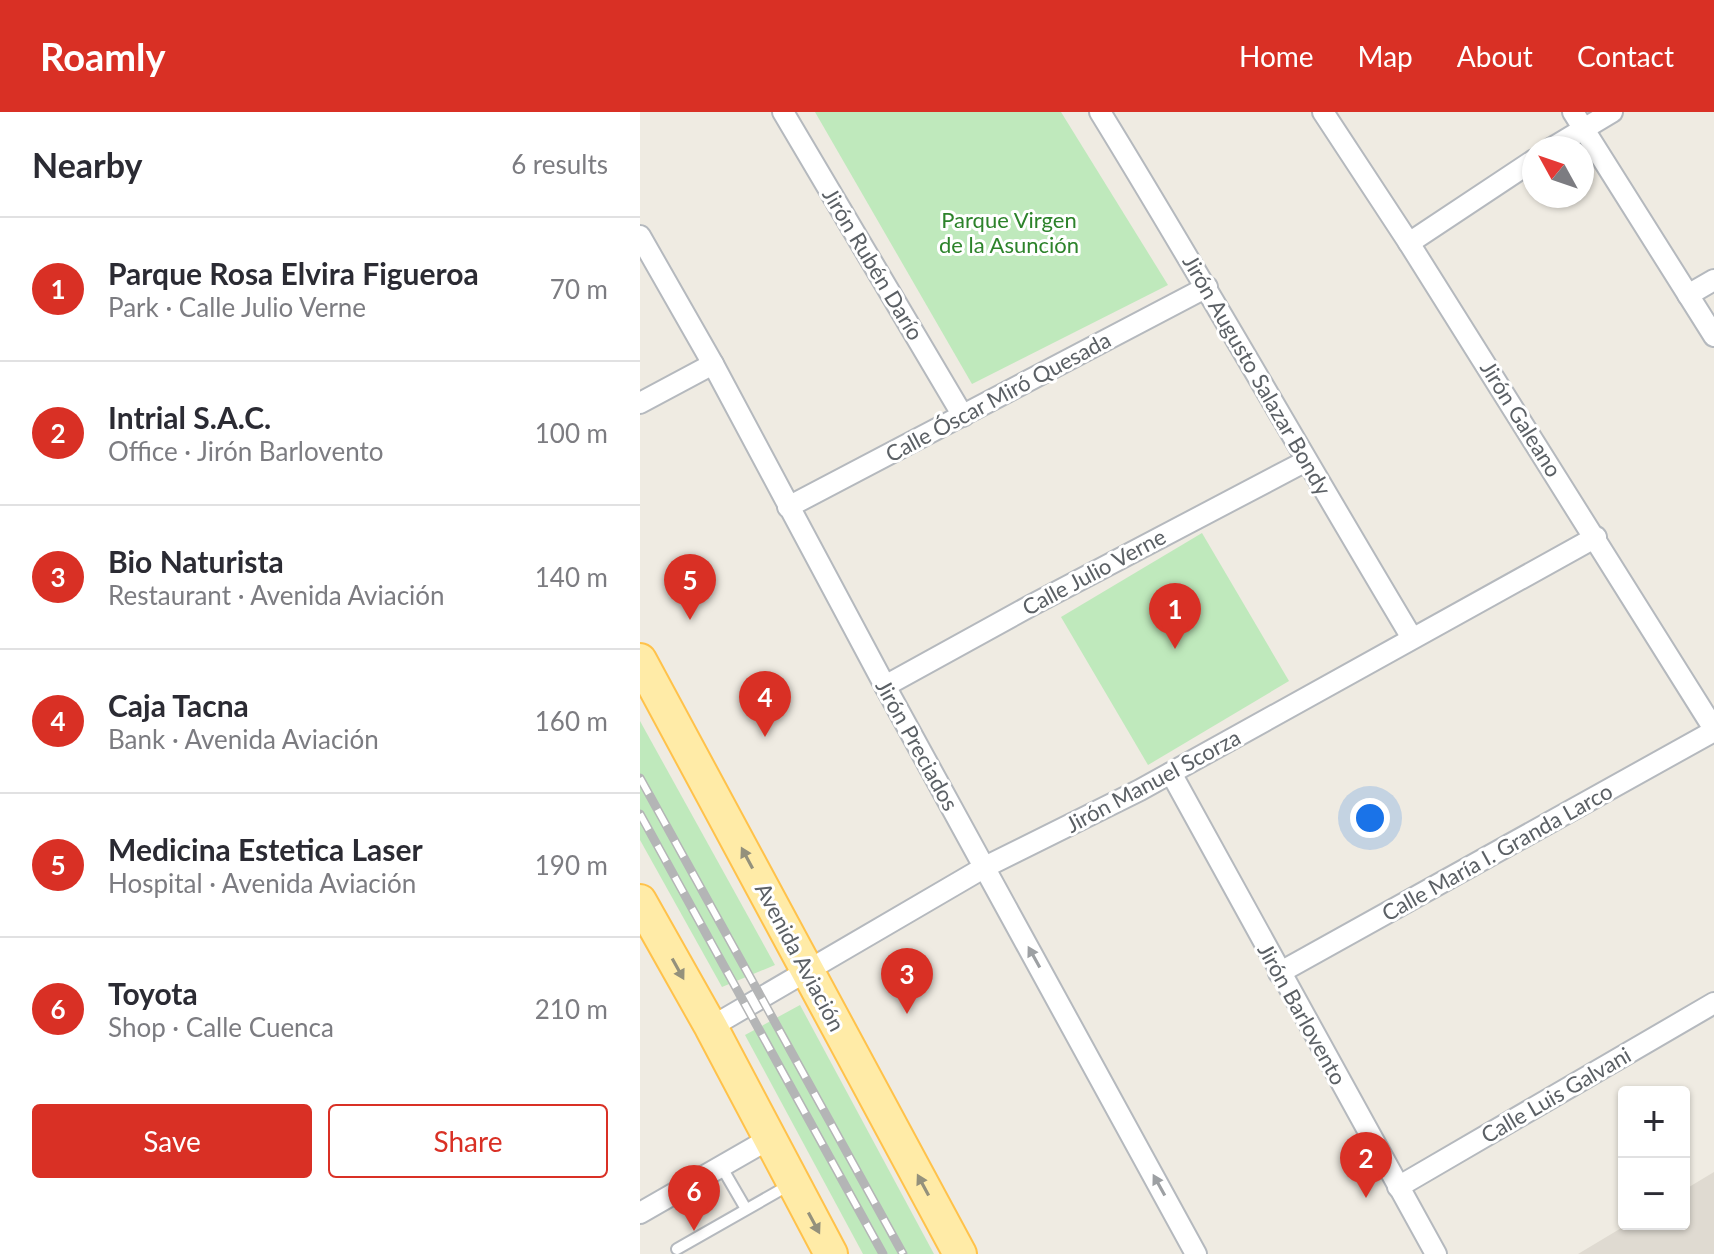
<!DOCTYPE html>
<meta charset="utf-8">
<style>
:root{--surface:#fff;--page:#f7f7f7;--text:#2b2b33;--muted:#7c7c81;--line:#e1e1e2;--accent:#d93025}
body{margin:0;font-family:Lato,sans-serif;background:var(--page);color:var(--text)}
.controls{position:absolute;right:24px;bottom:24px;display:grid;overflow:hidden;border-radius:8px;box-shadow:0 2px 6px #0004}
.controls button{width:72px;height:72px;display:grid;place-items:center;padding:0;border:0;border-bottom:2px solid var(--line);background:var(--surface);color:var(--text);font:40px sans-serif}
.compass{position:absolute;left:882px;top:24px;width:72px;height:72px;border-radius:50%;background:var(--surface);box-shadow:0 2px 6px #0004;rotate:310deg}
.you{position:absolute;left:730px;top:706px;width:28px;height:28px;margin:-20px;border:6px solid #fff;border-radius:50%;background:#1a73e8;box-shadow:0 0 0 12px #1a73e833}
.badge{display:grid;place-items:center;width:52px;height:52px;border-radius:50%;background:var(--accent);color:#fff;font-size:26px;font-weight:700}
.pin{position:absolute;translate:-50% -66px;filter:drop-shadow(0 2px 4px #0008)}
.pin::after{content:'';position:absolute;top:42px;width:28px;height:24px;background:inherit;clip-path:polygon(0 0,100% 0,50% 100%)}
.list{margin:0;padding:0;list-style:none}
h2{display:flex;justify-content:space-between;align-items:center;height:104px;margin:0;padding:0 32px;font-size:34px}
h2 small{font-size:26px;font-weight:400;color:var(--muted)}
.list li{display:grid;grid-template-columns:52px 1fr auto;gap:24px;align-items:center;box-sizing:border-box;height:144px;padding:0 32px;border-top:2px solid var(--line)}
.list b{display:block;font-size:30px;white-space:nowrap}
.list p{margin:0;font-size:26px;white-space:nowrap;color:var(--muted)}
.list em{font-size:26px;font-style:normal;color:var(--muted)}
.actions{display:flex;gap:16px;padding:24px 32px}
.actions a{flex:1;padding:18px 0;border:2px solid var(--accent);border-radius:8px;text-align:center;font-size:28px;color:var(--accent)}
.actions .main{background:var(--accent);color:#fff}
.map{position:relative;flex:none;width:1074px;height:1142px;overflow:hidden}
header{display:flex;align-items:center;gap:48px;box-sizing:border-box;height:112px;padding:0 40px;background:var(--accent);color:#fff}
header strong{font-size:38px}
nav{display:flex;gap:44px;margin-inline-start:auto;font-size:28px}
main{display:flex}
aside{flex:1;background:var(--surface)}
.map>svg:first-child{display:block}
.education{fill:#dfdad1}
.green{fill:#bfe9bc}
.lines{fill:none;stroke-linecap:round;stroke-linejoin:round}
.lane-casing{stroke:#b5b9be;stroke-width:14}
.street-casing{stroke:#b5b9be;stroke-width:24}
.primary-casing{stroke:#ffc24b;stroke-width:36}
.lane{stroke:#fff;stroke-width:10}
.street{stroke:#fff;stroke-width:20}
.primary{stroke:#ffeba7;stroke-width:32}
.rail-casing{stroke:#b4b5b6;stroke-width:9}
.rail{stroke:#fff;stroke-width:6;stroke-dasharray:18;stroke-linecap:butt}
.oneway{fill:#94917c}
.oneway2{fill:#9da0a3}
.labels{text-anchor:middle;stroke-width:6;stroke-linejoin:round;paint-order:stroke}
.park-label{font-size:22px;fill:#2d832b;stroke:#fff}
.street-label{font-size:22px;fill:#5b6065;stroke:#fff}
</style>
<header>
<strong>Roamly</strong>
<nav><a>Home</a><a>Map</a><a>About</a><a>Contact</a></nav>
</header>
<main>
<aside>
<h2>Nearby<small>6 results</small></h2>
<ul class="list">
<li><span class="badge">1</span><div><b>Parque Rosa Elvira Figueroa</b><p>Park · Calle Julio Verne</p></div><em>70 m</em></li>
<li><span class="badge">2</span><div><b>Intrial S.A.C.</b><p>Office · Jirón Barlovento</p></div><em>100 m</em></li>
<li><span class="badge">3</span><div><b>Bio Naturista</b><p>Restaurant · Avenida Aviación</p></div><em>140 m</em></li>
<li><span class="badge">4</span><div><b>Caja Tacna</b><p>Bank · Avenida Aviación</p></div><em>160 m</em></li>
<li><span class="badge">5</span><div><b>Medicina Estetica Laser</b><p>Hospital · Avenida Aviación</p></div><em>190 m</em></li>
<li><span class="badge">6</span><div><b>Toyota</b><p>Shop · Calle Cuenca</p></div><em>210 m</em></li>
</ul>
<div class="actions"><a class="main">Save</a><a>Share</a></div>
</aside>
<div class="map">
<svg width="1074" height="1142" viewBox="0 0 1074 1142">
<rect width="100%" height="100%" fill="#efebe2"/>
<!-- education -->
<path class="education" d="M1074 1060V1142H938L988 1112H1044V1078Z"/>
<!-- green -->
<g class="green">
<path d="M175 0H421L528 173 332 272Z"/>
<path d="M562 421 649 569 508 653 421 505Z"/>
<path d="M0 609 135 853 82 875 0 728Z"/>
<path d="M160 893 294 1142H223L105 923Z"/>
</g>
<g class="lines">
<!-- lane casing -->
<g class="lane-casing">
<g id="lane">
<path d="M81 1054 106 1097"/>
<path d="M37 1137 151 1072"/>
</g>
</g>
<!-- street casing -->
<g class="street-casing">
<g id="street">
<path d="M143 0 323 304"/>
<path d="M460 0C567 174 667 351 772 526"/>
<path d="M683 0 769 131 1074 617"/>
<path d="M933 0 1074 224"/>
<path d="M912 36 972 0"/>
<path d="M0 124 73 252 245 574 556 1142"/>
<path d="M769 131 894 48"/>
<path d="M1048 183 1074 168"/>
<path d="M0 291 73 252"/>
<path d="M148 395 567 175"/>
<path d="M245 574 392 493 666 349"/>
<path d="M531 661 796 1142"/>
<path d="M639 861 1074 619"/>
<path d="M71 915 345 755 500 678 956 425"/>
<path d="M758 1075 1074 891"/>
<path d="M0 1101 129 1027"/>
</g>
</g>
<!-- primary casing -->
<g class="primary-casing">
<g id="primary">
<path d="M0 548 320 1142"/>
<path d="M0 789 71 915 191 1142"/>
</g>
</g>
<!-- lane -->
<use href="#lane" class="lane"/>
<!-- street -->
<use href="#street" class="street"/>
<!-- primary -->
<use href="#primary" class="primary"/>
<!-- rail casing -->
<g class="rail-casing">
<g id="rail">
<path d="M0 666 263 1142"/>
<path d="M0 702 243 1142"/>
</g>
</g>
<!-- rail -->
<use href="#rail" class="rail"/>
</g>
<!-- one-way arrows -->
<defs><path id="oneway-solid" d="M-6-.8H1V-3.2L6.5 0L1 3.2V.8H-6Z" transform="scale(2)"/></defs>
<g class="oneway">
<use href="#oneway-solid" transform="translate(107 746) rotate(-118)"/>
<use href="#oneway-solid" transform="translate(38 857) rotate(61)"/>
<use href="#oneway-solid" transform="translate(283 1073) rotate(-118)"/>
<use href="#oneway-solid" transform="translate(174 1111) rotate(62)"/>
</g>
<g class="oneway2">
<use href="#oneway-solid" transform="translate(394 845) rotate(-119)"/>
<use href="#oneway-solid" transform="translate(519 1073) rotate(-119)"/>
</g>
<g class="labels">
<!-- park labels -->
<g class="park-label">
<text x="369" y="116">Parque Virgen<tspan x="369" dy="25">de la Asunción</tspan></text>
</g>
<!-- street labels -->
<g class="street-label">
<text transform="translate(233 152) rotate(59)" y="8">Jirón Rubén Darío</text>
<text transform="translate(617 263) rotate(60)" y="8">Jirón Augusto Salazar Bondy</text>
<text transform="translate(358 285) rotate(-28)" y="8">Calle Óscar Miró Quesada</text>
<text transform="translate(881 307) rotate(58)" y="8">Jirón Galeano</text>
<text transform="translate(454 460) rotate(-28)" y="8">Calle Julio Verne</text>
<text transform="translate(277 633) rotate(61)" y="8">Jirón Preciados</text>
<text transform="translate(513 669) rotate(-28)" y="8">Jirón Manuel Scorza</text>
<text transform="translate(857 740) rotate(-29)" y="8">Calle María I. Granda Larco</text>
<text transform="translate(160 845) rotate(62)" y="8">Avenida Aviación</text>
<text transform="translate(662 902) rotate(61)" y="8">Jirón Barlovento</text>
<text transform="translate(916 983) rotate(-30)" y="8">Calle Luis Galvani</text>
</g>
</g>
</svg>
<div class="controls">
<button>+</button>
<button>−</button>
</div>
<svg class="compass" viewBox="-18 -18 36 36"><path d="M0-13l5 13h-10z" fill="#e53935"/><path d="M0 13l5-13h-10z" fill="#7c7c81"/></svg>
<div class="you"></div>
<div class="pin badge" style="left:535px;top:537px">1</div>
<div class="pin badge" style="left:726px;top:1086px">2</div>
<div class="pin badge" style="left:267px;top:902px">3</div>
<div class="pin badge" style="left:125px;top:625px">4</div>
<div class="pin badge" style="left:50px;top:508px">5</div>
<div class="pin badge" style="left:54px;top:1119px">6</div>
</div>
</main>
